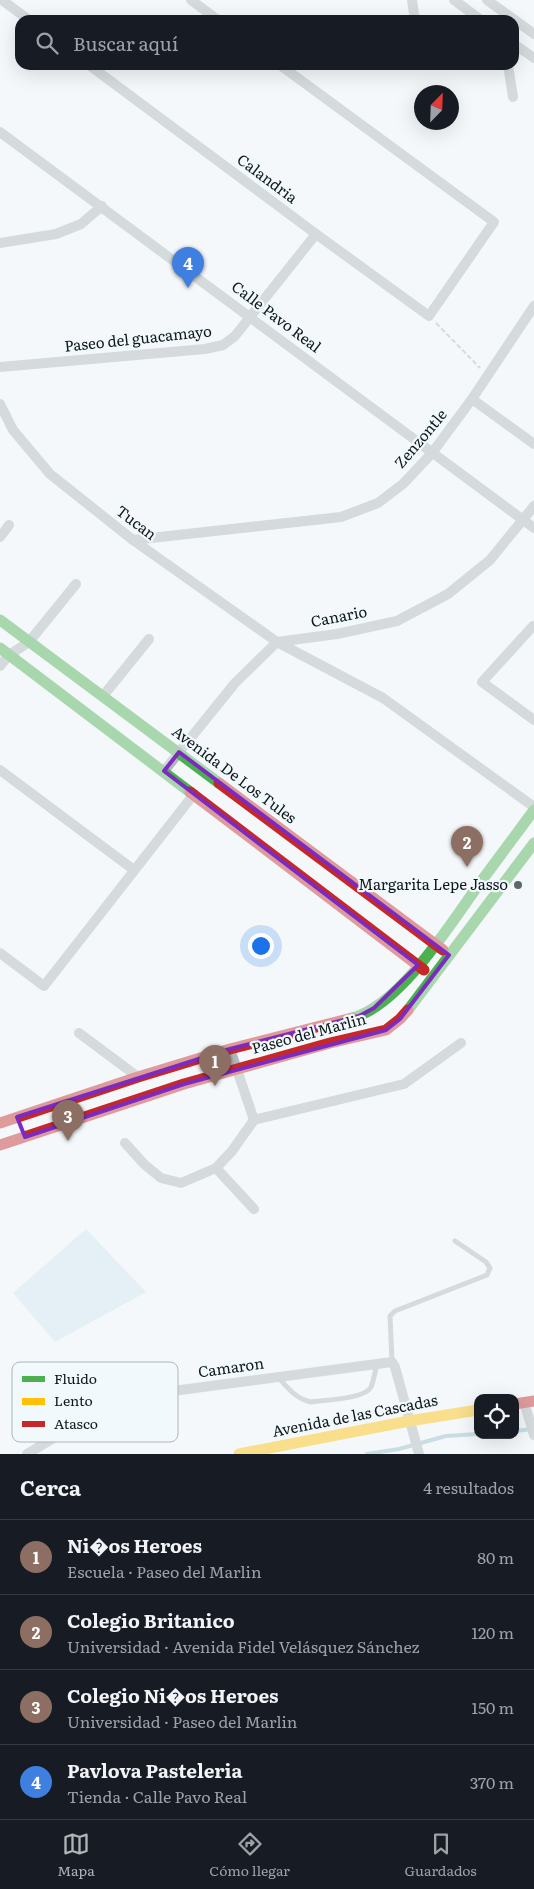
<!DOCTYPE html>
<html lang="es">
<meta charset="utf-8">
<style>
:root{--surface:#171b24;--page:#20242c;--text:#f1f3f6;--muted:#9ea1a6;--line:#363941;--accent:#b0b4b7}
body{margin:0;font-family:Literata,serif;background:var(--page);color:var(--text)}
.controls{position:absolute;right:15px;bottom:15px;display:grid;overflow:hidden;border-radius:10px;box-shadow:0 5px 20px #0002}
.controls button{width:45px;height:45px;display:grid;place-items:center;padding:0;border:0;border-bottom:1px solid var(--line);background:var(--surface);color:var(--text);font:25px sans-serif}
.compass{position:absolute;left:414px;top:85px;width:45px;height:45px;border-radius:50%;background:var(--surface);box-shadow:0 5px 20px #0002;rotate:23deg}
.you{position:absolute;left:260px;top:945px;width:18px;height:18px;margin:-12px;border:4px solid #fff;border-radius:50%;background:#1a73e8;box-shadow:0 0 0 8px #1a73e833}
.badge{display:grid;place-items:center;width:32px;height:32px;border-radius:50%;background:var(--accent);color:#fff;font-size:16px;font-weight:700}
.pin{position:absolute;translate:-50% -41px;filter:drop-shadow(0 1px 2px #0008)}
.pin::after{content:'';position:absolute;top:26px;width:18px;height:15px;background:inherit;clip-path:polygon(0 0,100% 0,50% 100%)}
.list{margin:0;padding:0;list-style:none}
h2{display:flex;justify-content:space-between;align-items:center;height:65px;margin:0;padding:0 20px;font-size:21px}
h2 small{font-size:16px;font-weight:400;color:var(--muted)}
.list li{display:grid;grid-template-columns:32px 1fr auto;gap:15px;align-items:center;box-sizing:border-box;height:75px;padding:0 20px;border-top:1px solid var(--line)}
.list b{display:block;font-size:19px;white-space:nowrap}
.list p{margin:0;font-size:16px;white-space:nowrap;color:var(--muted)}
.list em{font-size:16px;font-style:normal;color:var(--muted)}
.icon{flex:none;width:28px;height:28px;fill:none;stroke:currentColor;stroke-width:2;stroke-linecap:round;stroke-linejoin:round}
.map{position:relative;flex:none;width:534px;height:1454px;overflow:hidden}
.search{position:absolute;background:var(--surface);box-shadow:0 5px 20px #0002;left:15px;right:15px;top:15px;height:55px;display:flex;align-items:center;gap:12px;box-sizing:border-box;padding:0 18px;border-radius:15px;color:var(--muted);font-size:19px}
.sheet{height:365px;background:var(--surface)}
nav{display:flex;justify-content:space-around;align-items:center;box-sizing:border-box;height:70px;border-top:1px solid var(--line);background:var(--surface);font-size:14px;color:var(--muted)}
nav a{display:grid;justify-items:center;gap:2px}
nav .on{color:var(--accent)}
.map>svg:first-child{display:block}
.green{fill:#d0e7f2}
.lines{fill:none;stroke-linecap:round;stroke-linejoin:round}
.stream{stroke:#95bccd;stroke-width:4}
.path{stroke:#b2b7ba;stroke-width:2;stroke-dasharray:5 2.5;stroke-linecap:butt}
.lane{stroke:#afb7ba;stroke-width:5}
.street{stroke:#afb7ba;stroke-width:10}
.fast{stroke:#4caf50;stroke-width:11}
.slow{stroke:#ffc107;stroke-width:11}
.jam{stroke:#c62828;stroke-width:11}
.marked{fill:none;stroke:#7b2cbf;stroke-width:4;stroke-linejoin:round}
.poi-dot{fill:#606669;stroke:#f1f9fd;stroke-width:2}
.labels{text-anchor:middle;stroke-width:4.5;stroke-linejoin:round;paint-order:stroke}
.street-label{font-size:15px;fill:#11181b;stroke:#f1f9fd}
.poi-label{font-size:15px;fill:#11181b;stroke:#f1f9fd;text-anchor:end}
.key{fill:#f1f9fd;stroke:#aeb6b9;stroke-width:1}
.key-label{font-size:14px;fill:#11181b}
</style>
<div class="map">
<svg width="534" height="1454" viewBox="0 0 534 1454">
<rect width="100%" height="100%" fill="#f4f8fa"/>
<!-- green -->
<path class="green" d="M86 1229 146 1292 55 1342 13 1293Z"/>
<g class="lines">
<!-- stream -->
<g class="stream">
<path d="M515 1431 532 1429"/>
<path d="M367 1454 399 1449 446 1436 478 1434"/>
</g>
<!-- path -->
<path class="path" d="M436 323 480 368"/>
<!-- lane -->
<g class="lane">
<path d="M392 1362 390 1316 395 1311 487 1275 490 1268 486 1262 455 1241"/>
<path d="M278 1377C288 1388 296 1399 311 1402 324 1400 365 1399 371 1387 374 1380 375 1371 377 1364"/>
</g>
<!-- street -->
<g class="street">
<path d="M2 0 29 20"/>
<path d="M191 0 218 20"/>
<path d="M412 0 415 20"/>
<path d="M454 0 481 20"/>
<path d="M487 0 534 34"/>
<path d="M514 44 534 58"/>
<path d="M89 65 316 234 429 316 494 222 280 65"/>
<path d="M508 65 513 97"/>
<path d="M0 132 534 528"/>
<path d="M0 243 56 234 81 224 102 206"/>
<path d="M0 367 205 349 223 345 235 336 316 234"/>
<path d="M472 399 534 444"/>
<path d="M0 404 13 430 50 474 133 540 277 642 383 698 534 807"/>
<path d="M0 537 9 525"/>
<path d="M133 540 341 517 378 503 403 484 432 453 472 399 534 306"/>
<path d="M534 627 533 626 482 682 534 720"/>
<path d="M0 666 9 655 29 642 76 584"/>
<path d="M103 696 149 639"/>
<path d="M0 770 134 870"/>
<path d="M164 771 235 683 277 642 337 634 397 621 448 594 490 560 534 506"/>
<path d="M0 953 44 986 194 794"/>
<path d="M79 1033 138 1077"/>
<path d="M230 1049 254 1120"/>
<path d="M125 1143 144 1164 161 1178 181 1183 216 1168 232 1151 254 1120 404 1084 461 1043"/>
<path d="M216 1168 254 1209"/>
<path d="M524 1402 534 1435"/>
<path d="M27 1454 105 1407 135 1396 392 1362 395 1367 419 1454"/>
</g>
<!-- fast -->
<g class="fast">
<path d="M0 620 219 783"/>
<path d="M0 648 190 792"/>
<path d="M408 1010 534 843"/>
<path d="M352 1018C399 1006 450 925 477 887 496 861 515 836 534 810"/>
</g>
<!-- slow -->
<path class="slow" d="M239 1454 409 1421 478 1410"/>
<!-- jam -->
<g class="jam">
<path d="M219 783 443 950"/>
<path d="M190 792 424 970"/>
<path d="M0 1123 138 1077 230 1049 352 1018"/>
<path d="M0 1145 184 1084 330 1043 386 1030 400 1019 408 1010"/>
<path d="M515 1404 534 1401"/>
</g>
</g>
<!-- marked area -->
<path d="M0 0H534V1454H0ZM179 752 449 955 400 1019 386 1030 184 1084 25 1137 17 1117 230 1049 359 1016 374 1008 418 965 164 771Z" fill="#f4f8fa" fill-opacity=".55" fill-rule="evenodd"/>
<path class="marked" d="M179 752 449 955 400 1019 386 1030 184 1084 25 1137 17 1117 230 1049 359 1016 374 1008 418 965 164 771Z"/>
<!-- markers -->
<circle class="poi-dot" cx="518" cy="885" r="5"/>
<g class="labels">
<!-- street labels -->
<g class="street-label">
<text transform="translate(267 179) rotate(37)" y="5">Calandria</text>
<text transform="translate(276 317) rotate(37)" y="5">Calle Pavo Real</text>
<text transform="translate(138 339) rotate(-6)" y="5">Paseo del guacamayo</text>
<text transform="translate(421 439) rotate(-50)" y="5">Zenzontle</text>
<text transform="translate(136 523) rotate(37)" y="5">Tucan</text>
<text transform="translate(339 617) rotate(-11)" y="5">Canario</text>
<text transform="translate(234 775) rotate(37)" y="5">Avenida De Los Tules</text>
<text transform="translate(309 1034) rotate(-15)" y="5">Paseo del Marlin</text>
<text transform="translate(231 1368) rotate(-8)" y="5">Camaron</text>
<text transform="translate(355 1416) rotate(-11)" y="5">Avenida de las Cascadas</text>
</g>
<!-- poi labels -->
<g class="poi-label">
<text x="508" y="890">Margarita Lepe Jasso</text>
</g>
</g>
<!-- legend -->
<rect x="12" y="1362" width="166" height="80" rx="8" class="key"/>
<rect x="22" y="1376" width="23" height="6" fill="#4caf50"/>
<rect x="22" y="1398" width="23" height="7" fill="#ffc107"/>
<rect x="22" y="1421" width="23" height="6" fill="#c62828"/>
<g class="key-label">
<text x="54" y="1384">Fluido</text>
<text x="54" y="1406">Lento</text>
<text x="54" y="1429">Atasco</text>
</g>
</svg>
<div class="controls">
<button><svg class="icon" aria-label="locate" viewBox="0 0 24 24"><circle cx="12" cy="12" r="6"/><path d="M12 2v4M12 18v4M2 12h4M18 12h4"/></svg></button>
</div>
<svg class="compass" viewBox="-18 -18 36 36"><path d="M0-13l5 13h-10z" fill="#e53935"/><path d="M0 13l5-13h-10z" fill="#9ea1a6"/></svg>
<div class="you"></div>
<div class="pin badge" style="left:215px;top:1086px;background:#8d6e63">1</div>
<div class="pin badge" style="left:467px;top:867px;background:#8d6e63">2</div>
<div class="pin badge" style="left:68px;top:1141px;background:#8d6e63">3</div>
<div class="pin badge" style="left:188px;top:288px;background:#3f7fe0">4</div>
<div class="search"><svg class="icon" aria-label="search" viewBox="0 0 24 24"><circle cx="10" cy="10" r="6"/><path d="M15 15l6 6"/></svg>Buscar aquí</div>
</div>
<section class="sheet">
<h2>Cerca<small>4 resultados</small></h2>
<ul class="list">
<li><span class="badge" style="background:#8d6e63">1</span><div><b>Ni�os Heroes</b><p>Escuela · Paseo del Marlin</p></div><em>80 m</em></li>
<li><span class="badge" style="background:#8d6e63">2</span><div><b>Colegio Britanico</b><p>Universidad · Avenida Fidel Velásquez Sánchez</p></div><em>120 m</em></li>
<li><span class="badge" style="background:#8d6e63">3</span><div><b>Colegio Ni�os Heroes</b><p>Universidad · Paseo del Marlin</p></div><em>150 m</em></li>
<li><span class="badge" style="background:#3f7fe0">4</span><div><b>Pavlova Pasteleria</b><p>Tienda · Calle Pavo Real</p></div><em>370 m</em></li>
</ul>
</section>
<nav>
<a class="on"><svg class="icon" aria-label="map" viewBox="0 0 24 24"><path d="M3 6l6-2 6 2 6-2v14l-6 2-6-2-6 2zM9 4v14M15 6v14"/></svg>Mapa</a>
<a><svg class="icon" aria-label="directions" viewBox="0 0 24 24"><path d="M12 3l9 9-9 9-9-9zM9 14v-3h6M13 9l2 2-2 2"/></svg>Cómo llegar</a>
<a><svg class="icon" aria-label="saved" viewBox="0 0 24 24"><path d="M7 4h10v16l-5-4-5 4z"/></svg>Guardados</a>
</nav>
